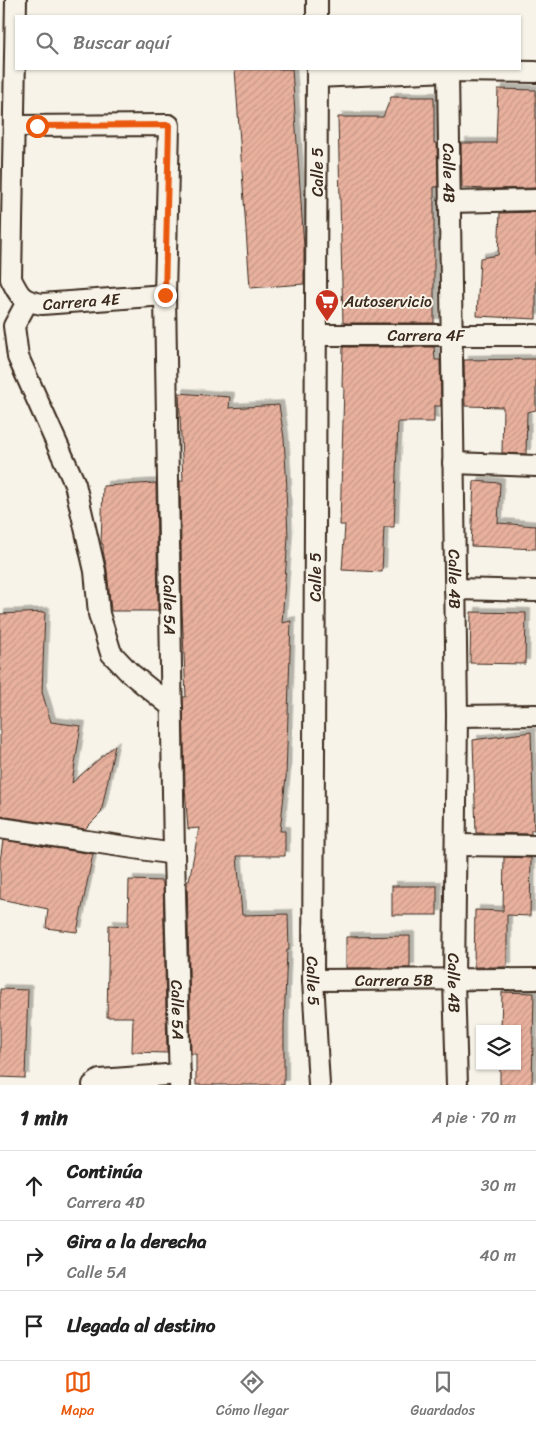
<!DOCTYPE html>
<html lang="es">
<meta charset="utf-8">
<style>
:root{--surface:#fff;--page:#f6f6f6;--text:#222;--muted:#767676;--line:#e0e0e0;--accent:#ea580c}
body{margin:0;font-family:Sriracha,sans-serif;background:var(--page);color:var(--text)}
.controls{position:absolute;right:15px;bottom:15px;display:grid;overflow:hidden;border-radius:0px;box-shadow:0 1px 4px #0004}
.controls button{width:45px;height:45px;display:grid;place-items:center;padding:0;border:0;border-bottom:1px solid var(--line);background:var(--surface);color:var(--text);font:25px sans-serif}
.stop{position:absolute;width:15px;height:15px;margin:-11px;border:4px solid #ea580c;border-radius:50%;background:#fff}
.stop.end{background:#ea580c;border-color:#fff;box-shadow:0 1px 5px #0008}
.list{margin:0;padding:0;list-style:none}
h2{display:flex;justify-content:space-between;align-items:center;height:65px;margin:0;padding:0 20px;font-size:21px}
h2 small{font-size:16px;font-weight:400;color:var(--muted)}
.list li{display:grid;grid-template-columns:32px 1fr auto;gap:15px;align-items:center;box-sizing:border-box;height:70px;padding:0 20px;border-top:1px solid var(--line)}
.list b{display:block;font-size:19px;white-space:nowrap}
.list p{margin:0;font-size:16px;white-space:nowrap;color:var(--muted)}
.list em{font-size:16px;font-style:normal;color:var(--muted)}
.icon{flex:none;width:28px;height:28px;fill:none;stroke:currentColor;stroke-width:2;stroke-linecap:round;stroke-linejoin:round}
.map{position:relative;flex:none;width:536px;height:1085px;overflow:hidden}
.search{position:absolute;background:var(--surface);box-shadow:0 1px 4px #0004;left:15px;right:15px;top:15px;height:55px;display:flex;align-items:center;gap:12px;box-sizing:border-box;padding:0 18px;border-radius:0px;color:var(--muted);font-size:19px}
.sheet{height:275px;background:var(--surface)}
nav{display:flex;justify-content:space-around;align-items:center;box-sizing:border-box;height:70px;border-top:1px solid var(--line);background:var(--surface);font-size:14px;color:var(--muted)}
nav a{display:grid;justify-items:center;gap:2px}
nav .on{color:var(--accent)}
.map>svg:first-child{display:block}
.building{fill:url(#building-hatch);stroke:#3b2a1e;filter:url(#shadow)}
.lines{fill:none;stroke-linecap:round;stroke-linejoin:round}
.street-casing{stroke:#3b2a1e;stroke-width:24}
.street{stroke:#f7f3e8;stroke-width:20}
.route{stroke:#ea580c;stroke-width:6}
.labels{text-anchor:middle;stroke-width:4;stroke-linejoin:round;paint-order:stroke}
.street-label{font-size:16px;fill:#3b2a1e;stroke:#f7f3e8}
.poi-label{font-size:16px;fill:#3b2a1e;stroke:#f7f3e8;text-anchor:start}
</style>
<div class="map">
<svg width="536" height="1085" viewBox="0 0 536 1085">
<defs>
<pattern id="building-hatch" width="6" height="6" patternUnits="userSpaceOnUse" patternTransform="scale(1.25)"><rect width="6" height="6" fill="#e8b19e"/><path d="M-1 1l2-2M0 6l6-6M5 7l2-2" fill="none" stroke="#c89888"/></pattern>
<filter id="shadow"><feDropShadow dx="4.5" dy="-4.5" stdDeviation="0" flood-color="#0004"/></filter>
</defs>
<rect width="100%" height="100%" fill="#f7f3e8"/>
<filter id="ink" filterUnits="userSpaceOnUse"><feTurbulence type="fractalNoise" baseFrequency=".02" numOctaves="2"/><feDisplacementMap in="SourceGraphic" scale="10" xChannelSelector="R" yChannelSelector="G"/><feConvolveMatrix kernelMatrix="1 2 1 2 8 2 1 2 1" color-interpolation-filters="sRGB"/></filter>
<g filter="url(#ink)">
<!-- building -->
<g class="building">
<path d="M235 69H292L304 247V284L250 288Z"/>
<path d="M498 89 536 90V188L489 189 462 188 461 143H496Z"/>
<path d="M391 97H434V143H437L438 187H434V323H343L338 117H383Z"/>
<path d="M536 212V319L477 316 480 258 498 255 500 213Z"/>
<path d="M343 347H434L435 360H440L441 406H434V422H398L394 527H384L382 572 342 570 345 525H340L344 387H342Z"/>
<path d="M536 359V410L527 412 526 454 502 453 503 407 465 406 464 360Z"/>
<path d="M179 393 230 397 229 408 279 405 284 438 287 489H286L288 537 282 623 291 621 286 777 280 831H285V856H237L242 915 288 914 289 950H287L284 1025V1085H196V1054H191L187 881H189L199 828 188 829 185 787 183 697H186L182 611 180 481H183Z"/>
<path d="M474 481 500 483 498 523 536 526V549L471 546Z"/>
<path d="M156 483 158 611H111L107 570 103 551V544H101L103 486Z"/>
<path d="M45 612 42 692 51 722 81 726 72 783 115 745 101 813 85 829 0 816V614Z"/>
<path d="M471 612 526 613 525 664 470 663Z"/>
<path d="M531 732 534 830H531V834L476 833 473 740Z"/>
<path d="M3 840 93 854 77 932 46 928 48 909 0 899V861Z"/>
<path d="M504 857 531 858 530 916 507 915V967H474L475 910 503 911Z"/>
<path d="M129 880 163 881 167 1053 132 1052 133 1017H107L109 925 128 926Z"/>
<rect x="392" y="886" width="45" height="29"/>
<path d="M410 936V968H346V937Z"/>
<path d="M0 989 28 990 25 1078 0 1077Z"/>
<path d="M502 992 534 993 532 1085H500V1066H517V1029H501Z"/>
</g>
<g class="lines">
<!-- street casing -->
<g class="street-casing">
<g id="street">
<path id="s1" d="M16 0 11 279C20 297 22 301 42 304L165 295"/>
<path d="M317 16V0"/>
<path id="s2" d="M317 69 313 980 319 1085"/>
<path id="s3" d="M448 71 457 716 454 980 457 1085"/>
<path d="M317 77 448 71 536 72"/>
<path id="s4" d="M14 126 169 125 165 295 174 854 180 1085"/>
<path d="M449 202 536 200"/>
<path d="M27 302 14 326 18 357 75 484 95 571 99 614 111 653 130 673 172 707"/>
<path id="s5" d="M316 335H536"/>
<path d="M453 463 536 466"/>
<path d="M455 589 536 591"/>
<path d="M457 716 536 715"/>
<path d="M0 828 174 854"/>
<path d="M456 845 536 846"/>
<path id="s6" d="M313 980 536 979"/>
<path d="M93 1085 100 1080 180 1074"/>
</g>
</g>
<!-- street -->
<use href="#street" class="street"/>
</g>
</g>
<g class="lines" filter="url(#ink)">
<!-- route -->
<path class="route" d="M37 126 169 125 165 295"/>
</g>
<!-- icons -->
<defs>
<g id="supermarket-pin" transform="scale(1.25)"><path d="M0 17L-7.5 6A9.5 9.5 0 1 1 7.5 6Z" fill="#c8321e" stroke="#f7f3e8"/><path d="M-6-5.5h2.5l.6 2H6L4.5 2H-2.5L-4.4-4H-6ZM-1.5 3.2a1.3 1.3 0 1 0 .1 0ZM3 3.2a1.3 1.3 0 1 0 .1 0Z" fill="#fff"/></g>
</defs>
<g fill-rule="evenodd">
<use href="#supermarket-pin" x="327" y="301"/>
</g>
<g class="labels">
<!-- street labels -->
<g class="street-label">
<text transform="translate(317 172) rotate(-90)" y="6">Calle 5</text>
<text dy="6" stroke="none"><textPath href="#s3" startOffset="102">Calle 4B</textPath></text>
<text dy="6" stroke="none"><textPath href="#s1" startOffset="361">Carrera 4E</textPath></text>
<text dy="6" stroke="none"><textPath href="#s5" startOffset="110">Carrera 4F</textPath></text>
<text transform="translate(315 577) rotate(-90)" y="6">Calle 5</text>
<text dy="6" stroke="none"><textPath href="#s3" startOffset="508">Calle 4B</textPath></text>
<text dy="6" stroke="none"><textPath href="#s4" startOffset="635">Calle 5A</textPath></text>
<text dy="6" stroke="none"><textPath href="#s6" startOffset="81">Carrera 5B</textPath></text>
<text dy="6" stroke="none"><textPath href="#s2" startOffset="912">Calle 5</textPath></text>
<text dy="6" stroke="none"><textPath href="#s3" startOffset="912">Calle 4B</textPath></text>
<text dy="6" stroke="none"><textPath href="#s4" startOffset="1040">Calle 5A</textPath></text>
</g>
<!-- poi labels -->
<g class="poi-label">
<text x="344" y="307">Autoservicio</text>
</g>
</g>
</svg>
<div class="controls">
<button><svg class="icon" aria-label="layers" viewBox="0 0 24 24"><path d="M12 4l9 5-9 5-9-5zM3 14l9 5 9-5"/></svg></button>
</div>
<div class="stop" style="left:37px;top:126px"></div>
<div class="stop end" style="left:165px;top:295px"></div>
<div class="search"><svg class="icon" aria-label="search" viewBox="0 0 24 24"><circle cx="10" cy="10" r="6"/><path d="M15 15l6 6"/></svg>Buscar aquí</div>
</div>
<section class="sheet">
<h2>1 min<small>A pie · 70 m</small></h2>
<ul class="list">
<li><svg class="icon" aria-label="ahead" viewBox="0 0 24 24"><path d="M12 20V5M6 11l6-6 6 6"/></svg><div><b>Continúa</b><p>Carrera 4D</p></div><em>30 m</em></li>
<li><svg class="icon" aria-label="right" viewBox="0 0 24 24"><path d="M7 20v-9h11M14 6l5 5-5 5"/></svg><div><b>Gira a la derecha</b><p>Calle 5A</p></div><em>40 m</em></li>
<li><svg class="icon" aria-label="arrive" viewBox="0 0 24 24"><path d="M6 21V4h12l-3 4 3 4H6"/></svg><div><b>Llegada al destino</b></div></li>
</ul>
</section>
<nav>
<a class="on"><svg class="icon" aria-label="map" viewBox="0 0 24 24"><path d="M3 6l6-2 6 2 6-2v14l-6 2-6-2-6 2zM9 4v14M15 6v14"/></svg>Mapa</a>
<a><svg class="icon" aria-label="directions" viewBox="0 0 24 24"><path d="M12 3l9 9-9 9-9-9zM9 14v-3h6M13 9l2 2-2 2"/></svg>Cómo llegar</a>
<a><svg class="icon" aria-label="saved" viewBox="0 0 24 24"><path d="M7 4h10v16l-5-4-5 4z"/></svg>Guardados</a>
</nav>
